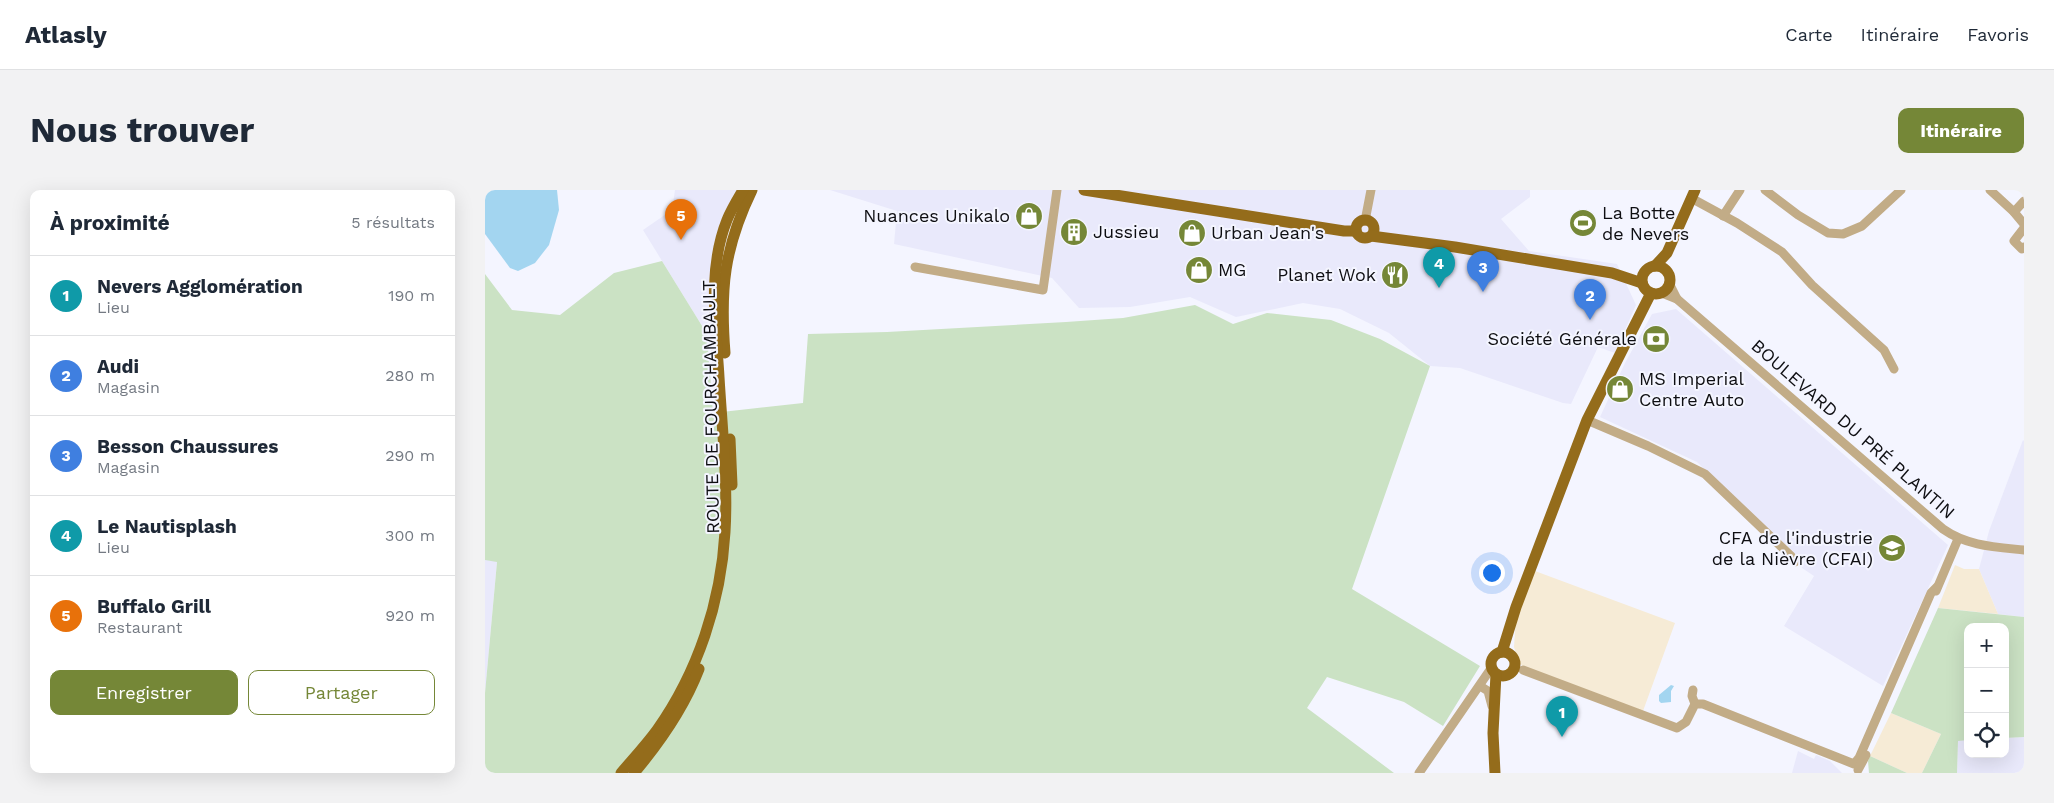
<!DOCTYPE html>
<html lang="fr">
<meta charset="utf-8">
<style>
:root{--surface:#fff;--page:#f2f2f3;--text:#1f2937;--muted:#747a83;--line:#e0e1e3;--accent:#758737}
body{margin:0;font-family:"Work Sans",sans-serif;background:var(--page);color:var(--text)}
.controls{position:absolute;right:15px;bottom:15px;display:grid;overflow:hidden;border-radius:10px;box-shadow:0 5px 20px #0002}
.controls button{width:45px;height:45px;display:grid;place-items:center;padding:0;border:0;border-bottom:1px solid var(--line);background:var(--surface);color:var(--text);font:25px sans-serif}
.you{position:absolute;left:1006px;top:382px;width:18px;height:18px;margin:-12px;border:4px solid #fff;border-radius:50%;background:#1a73e8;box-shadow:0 0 0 8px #1a73e833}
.badge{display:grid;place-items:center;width:32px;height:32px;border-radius:50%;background:var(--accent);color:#fff;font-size:16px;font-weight:700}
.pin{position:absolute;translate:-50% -41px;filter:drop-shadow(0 1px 2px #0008)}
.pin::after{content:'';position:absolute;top:26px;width:18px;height:15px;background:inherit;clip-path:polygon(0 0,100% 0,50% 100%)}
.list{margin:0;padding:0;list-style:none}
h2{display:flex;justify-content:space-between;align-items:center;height:65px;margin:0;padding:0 20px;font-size:21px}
h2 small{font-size:16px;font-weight:400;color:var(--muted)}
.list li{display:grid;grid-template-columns:32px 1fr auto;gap:15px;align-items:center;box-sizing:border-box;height:80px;padding:0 20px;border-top:1px solid var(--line)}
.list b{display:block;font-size:19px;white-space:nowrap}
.list p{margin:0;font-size:16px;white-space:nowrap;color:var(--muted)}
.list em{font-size:16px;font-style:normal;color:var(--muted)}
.actions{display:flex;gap:10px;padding:15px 20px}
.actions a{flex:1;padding:11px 0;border:1px solid var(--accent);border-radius:10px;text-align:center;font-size:18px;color:var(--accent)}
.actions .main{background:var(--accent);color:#fff}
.icon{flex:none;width:28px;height:28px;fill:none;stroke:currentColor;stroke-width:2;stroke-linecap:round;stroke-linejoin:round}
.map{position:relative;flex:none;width:1539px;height:583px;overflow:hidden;border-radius:10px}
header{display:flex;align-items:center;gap:30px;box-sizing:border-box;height:70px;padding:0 25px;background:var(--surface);border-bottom:1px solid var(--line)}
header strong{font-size:24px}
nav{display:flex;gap:28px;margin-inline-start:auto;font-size:18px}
.intro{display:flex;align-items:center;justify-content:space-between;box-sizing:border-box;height:120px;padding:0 30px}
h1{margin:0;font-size:35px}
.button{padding:12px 22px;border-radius:10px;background:var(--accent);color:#fff;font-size:18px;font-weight:700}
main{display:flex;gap:30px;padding:0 30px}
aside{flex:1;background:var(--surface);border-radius:10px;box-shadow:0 5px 20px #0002}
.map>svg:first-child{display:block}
.built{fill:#e9e9fb}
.industrial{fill:#f6ebd6}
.green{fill:#cbe2c4}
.water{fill:#a3d5f0}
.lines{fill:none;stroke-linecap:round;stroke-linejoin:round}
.minor{stroke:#c2ac87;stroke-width:9}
.major{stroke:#946c1b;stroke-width:11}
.labels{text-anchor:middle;stroke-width:4;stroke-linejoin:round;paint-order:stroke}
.poi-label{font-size:18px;fill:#0e0e12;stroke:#f4f5ff;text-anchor:start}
.street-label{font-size:18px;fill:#0e0e12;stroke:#f4f5ff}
</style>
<header>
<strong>Atlasly</strong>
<nav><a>Carte</a><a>Itinéraire</a><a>Favoris</a></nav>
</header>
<div class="intro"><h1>Nous trouver</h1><a class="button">Itinéraire</a></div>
<main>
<aside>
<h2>À proximité<small>5 résultats</small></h2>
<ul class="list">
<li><span class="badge" style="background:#0f9aa8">1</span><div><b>Nevers Agglomération</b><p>Lieu</p></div><em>190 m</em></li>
<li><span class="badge" style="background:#3f7fe0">2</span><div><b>Audi</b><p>Magasin</p></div><em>280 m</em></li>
<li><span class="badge" style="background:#3f7fe0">3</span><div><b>Besson Chaussures</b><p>Magasin</p></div><em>290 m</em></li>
<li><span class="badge" style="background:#0f9aa8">4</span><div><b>Le Nautisplash</b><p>Lieu</p></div><em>300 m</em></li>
<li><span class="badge" style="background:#e8710a">5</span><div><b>Buffalo Grill</b><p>Restaurant</p></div><em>920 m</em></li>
</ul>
<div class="actions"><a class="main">Enregistrer</a><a>Partager</a></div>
</aside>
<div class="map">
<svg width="1539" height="583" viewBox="0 0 1539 583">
<rect width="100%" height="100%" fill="#f4f5ff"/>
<!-- built -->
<g class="built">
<path d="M190 0H254L226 89 222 144 158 40 187 20Z"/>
<path d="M345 0H1045V7L1016 29 1044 61 1132 74 1151 115 1130 163 1113 157 1086 214 1078 213 975 178 945 176 904 143 855 119 818 113 751 127 705 107 645 117 594 118 567 88 409 54 412 21Z"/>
<path d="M1191 119 1463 355 1398 496 1299 436 1329 386 1317 378 1302 356 1259 318 1212 272 1115 227 1140 173 1167 124Z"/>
<path d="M1538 250 1539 251V427L1513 424 1494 379 1504 341Z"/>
<path d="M0 370 12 371 0 503Z"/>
<path d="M1539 547V583H1472L1473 550H1483V564H1520V548Z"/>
<path d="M1313 561 1329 569 1331 565 1345 571 1357 583H1307Z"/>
</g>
<!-- industrial -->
<g class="industrial">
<path d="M1470 375 1479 379H1494L1513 424 1453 418Z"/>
<path d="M1050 381 1190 433 1158 521 1039 478 1034 472 1029 457 1031 427Z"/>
<path d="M1406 523 1456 544 1437 583H1422L1385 566Z"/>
</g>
<!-- green -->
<g class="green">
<path d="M177 71 222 144 228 223 318 213 323 144 402 142 581 132 638 128 710 115 748 134 782 123 846 130 895 149 945 176 867 399 995 476 958 536 919 512 842 487 822 518 909 583H0V503L12 372 0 370V84L27 120 75 125 129 83Z"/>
<path d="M1453 418 1539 427V547L1520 548V437H1483V550L1473 551 1472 583H1437L1456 544 1406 523Z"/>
<path d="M1385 566 1422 583H1384L1383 571Z"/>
</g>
<!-- water -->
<g class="water">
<path d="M2 0H72L74 20 64 55 50 73 33 81 25 78 0 44V3Z"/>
<path d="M1186 495 1189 496 1186 501V512L1176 513 1174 511V505Z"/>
</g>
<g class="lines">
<!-- minor -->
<g class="minor">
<path d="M1280 0 1313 25 1343 43 1358 44 1377 36 1416 0"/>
<path d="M1505 0 1529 22 1539 34"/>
<path d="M1206 8 1252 33 1297 62 1327 95 1399 160 1409 179"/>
<path d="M1529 22 1539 11"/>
<path d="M1238 26 1255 0"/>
<path d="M880 31 886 0"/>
<path d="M1539 38 1529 51 1537 59 1539 57"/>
<path d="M430 77 558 100 572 0"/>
<path d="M1184 93 1192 109"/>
<path d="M1177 103 1192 109 1458 339C1482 356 1510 357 1539 360"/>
<path d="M1102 230 1163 256 1220 284 1306 366 1310 372"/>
<path d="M1451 401 1473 349"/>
<path d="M1038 480 1192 538 1201 532 1210 514H1218L1369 574 1374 568 1446 403 1452 397"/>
<path d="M995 496 1003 501 1007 516"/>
<path d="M1208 500 1207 506 1210 514"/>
<path d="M1373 580 1381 565"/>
<path d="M934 583 1007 477"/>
</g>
<!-- major -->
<g class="major">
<path d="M599 0 859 41H871"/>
<circle cx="880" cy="39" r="9"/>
<path d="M886 46 970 57 1127 83 1157 93"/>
<path d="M1170 76 1182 63 1210 0"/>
<circle cx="1171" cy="90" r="14"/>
<path d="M240 163C235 99 239 58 267 0"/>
<path d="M245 249 247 295"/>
<circle cx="1018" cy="474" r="12"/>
<path d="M1017 462 1031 417 1102 230 1166 103"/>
<path d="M136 583C148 569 161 555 172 540 213 482 236 412 240 342 243 291 237 238 234 187 231 136 222 80 242 30 246 20 252 10 258 0"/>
<path d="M149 583C176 551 199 518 214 479"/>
<path d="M1010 583 1008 543 1011 484"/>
</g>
</g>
<!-- icons -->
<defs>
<g id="shop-disc" transform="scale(1.4375)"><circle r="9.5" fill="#758737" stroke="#f4f5ff"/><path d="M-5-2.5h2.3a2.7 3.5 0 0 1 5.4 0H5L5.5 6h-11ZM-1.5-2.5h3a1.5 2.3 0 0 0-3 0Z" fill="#fff"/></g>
<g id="stadium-disc" transform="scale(1.4375)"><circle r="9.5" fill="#758737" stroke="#f4f5ff"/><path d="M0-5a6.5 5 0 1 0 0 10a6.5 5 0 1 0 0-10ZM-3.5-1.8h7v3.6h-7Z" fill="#fff"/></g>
<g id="building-disc" transform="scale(1.4375)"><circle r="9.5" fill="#758737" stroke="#f4f5ff"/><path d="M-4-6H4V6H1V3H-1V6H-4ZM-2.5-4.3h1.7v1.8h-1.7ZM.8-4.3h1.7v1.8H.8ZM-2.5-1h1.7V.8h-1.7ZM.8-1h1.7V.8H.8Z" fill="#fff"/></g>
<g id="restaurant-disc" transform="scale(1.4375)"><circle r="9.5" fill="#758737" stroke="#f4f5ff"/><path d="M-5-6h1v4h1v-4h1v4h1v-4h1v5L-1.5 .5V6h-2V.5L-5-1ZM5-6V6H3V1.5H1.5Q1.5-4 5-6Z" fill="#fff"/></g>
<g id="bank-disc" transform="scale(1.4375)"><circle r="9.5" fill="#758737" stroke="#f4f5ff"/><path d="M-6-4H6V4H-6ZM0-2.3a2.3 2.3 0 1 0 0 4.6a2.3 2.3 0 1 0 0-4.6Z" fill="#fff"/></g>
<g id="university-disc" transform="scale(1.4375)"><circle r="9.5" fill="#758737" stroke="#f4f5ff"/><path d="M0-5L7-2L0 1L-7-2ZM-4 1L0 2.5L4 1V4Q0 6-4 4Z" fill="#fff"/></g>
</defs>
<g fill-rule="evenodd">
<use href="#shop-disc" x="544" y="26"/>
<use href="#stadium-disc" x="1098" y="33"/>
<use href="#building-disc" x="589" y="42"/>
<use href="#shop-disc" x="707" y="43"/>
<use href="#shop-disc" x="714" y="80"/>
<use href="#restaurant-disc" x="910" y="85"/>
<use href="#bank-disc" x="1171" y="149"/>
<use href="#shop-disc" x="1135" y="199"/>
<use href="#university-disc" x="1407" y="358"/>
</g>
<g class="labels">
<!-- poi labels -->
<g class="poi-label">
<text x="1117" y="29">La Botte<tspan x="1117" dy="21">de Nevers</tspan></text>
<text x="525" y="32" text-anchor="end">Nuances Unikalo</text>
<text x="608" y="48">Jussieu</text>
<text x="726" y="49">Urban Jean's</text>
<text x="733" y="86">MG</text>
<text x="891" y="91" text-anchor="end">Planet Wok</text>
<text x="1152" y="155" text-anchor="end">Société Générale</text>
<text x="1154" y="195">MS Imperial<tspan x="1154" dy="21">Centre Auto</tspan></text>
<text x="1388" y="354" text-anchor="end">CFA de l'industrie<tspan x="1388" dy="21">de la Nièvre (CFAI)</tspan></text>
</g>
<!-- street labels -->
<g class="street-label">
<text transform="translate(226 217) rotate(-91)" y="6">ROUTE DE FOURCHAMBAULT</text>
<text transform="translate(1368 239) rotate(41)" y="6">BOULEVARD DU PRÉ PLANTIN</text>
</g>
</g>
</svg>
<div class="controls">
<button>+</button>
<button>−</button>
<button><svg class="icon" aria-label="locate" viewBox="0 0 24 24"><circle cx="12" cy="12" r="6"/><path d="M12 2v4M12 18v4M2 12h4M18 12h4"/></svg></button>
</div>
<div class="you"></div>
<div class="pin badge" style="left:1077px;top:547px;background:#0f9aa8">1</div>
<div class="pin badge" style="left:1105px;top:130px;background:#3f7fe0">2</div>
<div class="pin badge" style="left:998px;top:102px;background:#3f7fe0">3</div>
<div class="pin badge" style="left:954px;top:98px;background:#0f9aa8">4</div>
<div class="pin badge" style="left:196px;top:50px;background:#e8710a">5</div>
</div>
</main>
